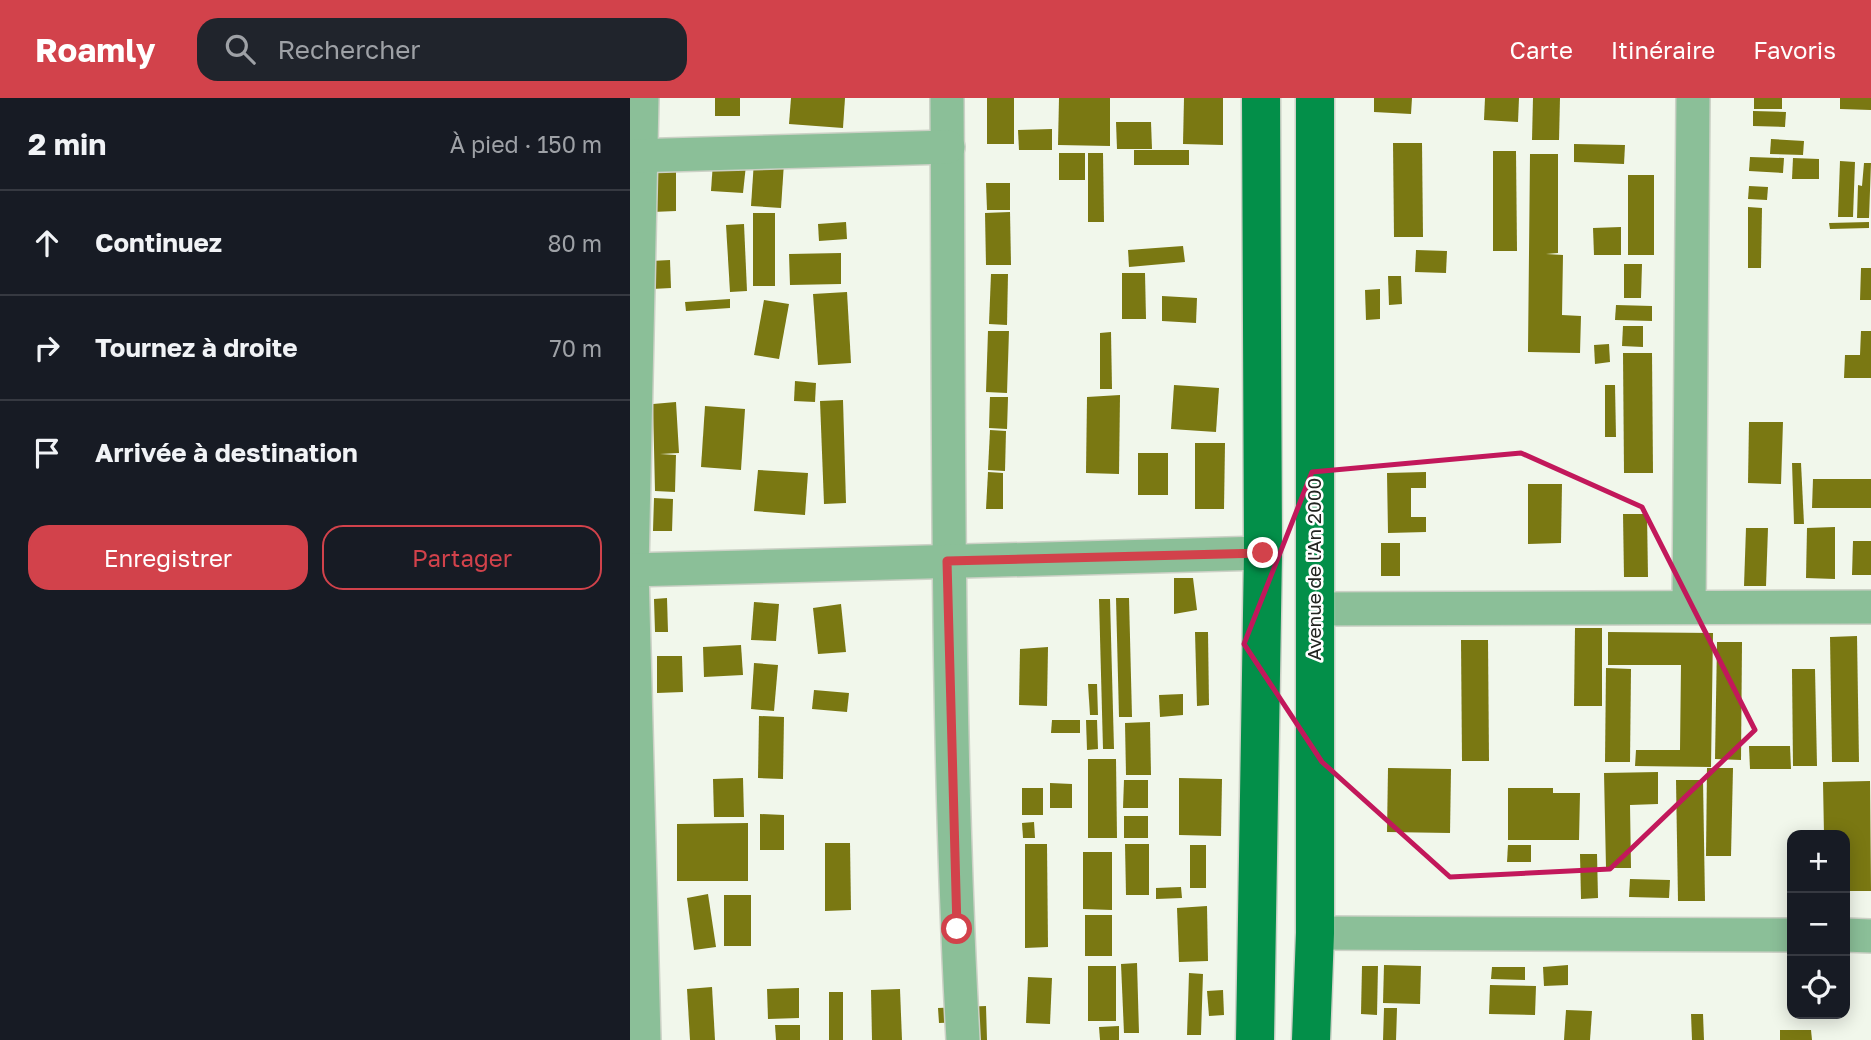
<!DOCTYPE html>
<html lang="fr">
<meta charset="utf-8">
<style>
:root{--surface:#171b24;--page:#20242c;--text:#f1f3f6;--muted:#9ea1a6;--line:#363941;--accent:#d2424b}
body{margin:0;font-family:"Golos Text",sans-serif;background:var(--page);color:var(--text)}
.controls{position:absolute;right:21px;bottom:21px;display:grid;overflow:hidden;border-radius:14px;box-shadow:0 4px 18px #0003}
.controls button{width:63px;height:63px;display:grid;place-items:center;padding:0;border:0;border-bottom:2px solid var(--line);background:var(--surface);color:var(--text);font:35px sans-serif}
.stop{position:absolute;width:21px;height:21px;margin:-16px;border:5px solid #d2424b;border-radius:50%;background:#fff}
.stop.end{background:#d2424b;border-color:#fff;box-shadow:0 2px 7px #0008}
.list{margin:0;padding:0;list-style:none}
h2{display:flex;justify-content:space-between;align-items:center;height:91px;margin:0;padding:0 28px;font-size:30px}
h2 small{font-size:23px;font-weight:400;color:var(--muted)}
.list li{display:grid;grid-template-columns:46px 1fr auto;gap:21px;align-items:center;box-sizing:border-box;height:105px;padding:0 28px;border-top:2px solid var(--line)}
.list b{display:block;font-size:26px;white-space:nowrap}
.list em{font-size:23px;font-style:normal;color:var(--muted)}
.actions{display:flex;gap:14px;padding:21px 28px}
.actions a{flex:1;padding:16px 0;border:2px solid var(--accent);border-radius:21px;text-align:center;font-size:24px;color:var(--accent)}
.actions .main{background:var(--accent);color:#fff}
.icon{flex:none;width:38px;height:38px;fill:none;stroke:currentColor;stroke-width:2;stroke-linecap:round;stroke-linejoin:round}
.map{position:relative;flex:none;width:1241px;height:942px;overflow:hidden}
header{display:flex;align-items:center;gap:42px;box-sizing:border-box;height:98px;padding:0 35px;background:var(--accent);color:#fff}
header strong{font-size:33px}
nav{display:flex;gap:38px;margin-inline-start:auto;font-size:24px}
.search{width:490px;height:63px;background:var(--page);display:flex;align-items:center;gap:18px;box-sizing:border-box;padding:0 24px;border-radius:21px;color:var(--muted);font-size:26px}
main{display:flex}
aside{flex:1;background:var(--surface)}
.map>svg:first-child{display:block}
.building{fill:#7a7812}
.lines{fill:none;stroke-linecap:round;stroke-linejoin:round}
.minor-casing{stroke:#ccd1c6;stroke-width:36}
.primary-casing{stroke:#ccd1c6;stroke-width:41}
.minor{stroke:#8bbf98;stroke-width:33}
.primary{stroke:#038f49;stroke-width:38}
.route{stroke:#d2424b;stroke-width:9}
.marked{fill:none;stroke:#c2185b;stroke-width:5;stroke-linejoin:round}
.labels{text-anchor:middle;stroke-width:5;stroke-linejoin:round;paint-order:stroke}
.street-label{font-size:19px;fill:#222420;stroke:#fff}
</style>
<header>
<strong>Roamly</strong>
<div class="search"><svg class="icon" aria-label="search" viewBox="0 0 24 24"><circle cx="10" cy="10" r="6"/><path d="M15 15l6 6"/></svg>Rechercher</div>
<nav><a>Carte</a><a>Itinéraire</a><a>Favoris</a></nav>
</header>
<main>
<aside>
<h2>2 min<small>À pied · 150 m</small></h2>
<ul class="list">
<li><svg class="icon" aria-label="ahead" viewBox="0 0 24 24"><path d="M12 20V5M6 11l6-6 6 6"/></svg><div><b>Continuez</b></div><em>80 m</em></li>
<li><svg class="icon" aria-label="right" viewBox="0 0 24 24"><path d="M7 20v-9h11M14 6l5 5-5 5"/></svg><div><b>Tournez à droite</b></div><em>70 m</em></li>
<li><svg class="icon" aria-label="arrive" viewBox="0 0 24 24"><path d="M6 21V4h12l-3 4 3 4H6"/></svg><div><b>Arrivée à destination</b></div></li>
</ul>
<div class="actions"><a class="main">Enregistrer</a><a>Partager</a></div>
</aside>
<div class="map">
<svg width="1241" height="942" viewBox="0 0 1241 942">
<rect width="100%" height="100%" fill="#f1f7eb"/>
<!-- building -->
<g class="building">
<rect x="85" y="0" width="25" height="18"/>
<path d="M161 0H215L213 30 159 26Z"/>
<rect x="357" y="0" width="27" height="46"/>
<path d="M429 0H480V48L428 47Z"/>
<path d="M554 0H593V47L553 46Z"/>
<path d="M744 0H782L781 16 744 14Z"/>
<path d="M855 0H889L888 24 854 22Z"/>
<path d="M903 0H930L929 42H902Z"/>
<rect x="1124" y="0" width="28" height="11"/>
<path d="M1210 0H1241V12L1210 11Z"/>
<path d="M1123 13 1156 14 1155 29 1123 28Z"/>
<path d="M486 24H521L522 51H487Z"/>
<path d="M422 31V52H389L388 32Z"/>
<path d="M1141 41 1174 43 1173 57 1140 56Z"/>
<path d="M763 45H792L793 139H764Z"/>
<path d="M944 46 995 47 994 66 944 64Z"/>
<rect x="504" y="52" width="55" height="15"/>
<path d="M863 53H886L887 153H863Z"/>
<rect x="429" y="55" width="26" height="27"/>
<path d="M458 55H473L474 124H458Z"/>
<path d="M900 56H928V155L916 156 933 157 932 217 951 218 950 255 898 254Z"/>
<path d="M1120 59 1154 60 1153 75 1119 73Z"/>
<path d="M1163 60 1189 61V81H1162Z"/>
<path d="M124 63 154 65 151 110 121 108Z"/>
<path d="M1210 63 1225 64 1223 119H1208Z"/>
<path d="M83 64 116 67 113 95 81 93Z"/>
<path d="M1234 65H1241L1239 120H1227L1228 87 1232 88Z"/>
<path d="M22 70H46V113L22 114Z"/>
<rect x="998" y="77" width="26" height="80"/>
<path d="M356 85H380V112H357Z"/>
<path d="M1119 88 1138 89 1137 102 1118 101Z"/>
<path d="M1118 109 1132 110 1131 170H1118Z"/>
<path d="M380 114 381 167H356L355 115Z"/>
<rect x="123" y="115" width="22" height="73"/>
<path d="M216 124 217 141 189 143 188 126Z"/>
<path d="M1239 124V130L1200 131 1199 125Z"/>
<path d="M114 126 117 193 100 194 96 127Z"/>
<path d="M991 129V157H964L963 130Z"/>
<path d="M553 148 555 164 499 169 498 152Z"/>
<path d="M786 152 817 153 816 175 785 174Z"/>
<path d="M211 155V186L160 187 159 156Z"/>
<path d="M40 162 41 190 22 191 21 163Z"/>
<path d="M994 166H1012L1011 200H994Z"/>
<path d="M1231 170H1241V202H1230Z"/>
<path d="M492 175H515L516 221H492Z"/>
<path d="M361 176H378L377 227 359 226Z"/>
<path d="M758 178H771L772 206 759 207Z"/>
<path d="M750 191V221L736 222 735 192Z"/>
<path d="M217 194 221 265 188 267 183 196Z"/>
<path d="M532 198 567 200 566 225 532 223Z"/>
<path d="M100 201V210L56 213 55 204Z"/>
<path d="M134 202 159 206 149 261 124 257Z"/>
<path d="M986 207 1022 208V223L985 222Z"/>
<path d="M993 228H1013V249L992 248Z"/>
<path d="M358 233H379L377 295 356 294Z"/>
<path d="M1231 233H1241V280H1214L1215 257H1230Z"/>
<path d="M481 234 482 291H470V235Z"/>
<path d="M979 246 980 264 965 266 964 247Z"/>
<path d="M993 255H1022L1023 375H994Z"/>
<path d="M165 283 186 285 185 304 164 303Z"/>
<path d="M544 287 589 290 586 334 541 331Z"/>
<path d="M975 287H985L986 339H975Z"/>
<path d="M490 297 489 376 456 375 457 299Z"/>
<path d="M360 299H378L377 331 359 330Z"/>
<path d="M213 302 216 405 194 406 190 303Z"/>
<path d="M46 304 49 355 30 356 46 357 45 394 25 393 23 306Z"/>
<path d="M75 308 115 311 111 372 71 369Z"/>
<path d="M1119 324H1153L1151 386 1118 385Z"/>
<path d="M360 332 376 333 375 373 358 372Z"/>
<path d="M565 345H595L594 411H565Z"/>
<rect x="508" y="355" width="30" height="42"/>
<path d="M1162 365H1171L1174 426H1164Z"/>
<path d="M128 372 178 375 175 417 124 413Z"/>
<path d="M358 374 373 375V411H356Z"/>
<path d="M796 374V390H781V419H796V434L758 435 757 375Z"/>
<path d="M1183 381H1241V410H1182Z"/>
<path d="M898 386H932L931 445 898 446Z"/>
<path d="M24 400 43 401 42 433H23Z"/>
<path d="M993 416H1017L1018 479H994Z"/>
<path d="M1205 429V481L1176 480 1177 430Z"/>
<path d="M1116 430H1138L1136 488H1114Z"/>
<path d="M1223 443H1241V477H1222Z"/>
<rect x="751" y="445" width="19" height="33"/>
<path d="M544 480H563L567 512 544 516Z"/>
<path d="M37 500 38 534H25L24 501Z"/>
<path d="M486 500H499L502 619H489Z"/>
<path d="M469 501H480L484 651H473Z"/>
<path d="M124 504 149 506 146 543 121 542Z"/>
<path d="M211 506 216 554 188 556 183 510Z"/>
<path d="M945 530H972V608H944Z"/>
<path d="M565 534H578L579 607 567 608Z"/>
<path d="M978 534 1083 535 1081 669 1005 668 1006 652H1050L1051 567H978Z"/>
<path d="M1227 538 1229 664H1202L1200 539Z"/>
<path d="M831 542H858L859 663H832Z"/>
<path d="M1087 544H1112L1111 662 1085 661Z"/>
<path d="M111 547 113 577 74 579 73 549Z"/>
<path d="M418 549 417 608 389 607 390 551Z"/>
<path d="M27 558H52L53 594 27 595Z"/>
<path d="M124 565 148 567 144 613 121 611Z"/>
<path d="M976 570 1001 571 1000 664H975Z"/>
<path d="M1162 571H1185L1187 668H1163Z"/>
<path d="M458 586H467L468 617H460Z"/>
<path d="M184 592 219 595 217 614 182 611Z"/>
<path d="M553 596V617L530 619 529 597Z"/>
<path d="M129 618 154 619 153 681 128 680Z"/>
<path d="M422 622H450V635H421Z"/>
<path d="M456 622H467L468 651 457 652Z"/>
<path d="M520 624 521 677H496L495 625Z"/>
<path d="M1119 648H1160L1161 671H1120Z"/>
<path d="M458 661H486L487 740H458Z"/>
<path d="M758 670 821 671 820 735 757 734Z"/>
<path d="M1077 670H1103L1101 758H1076Z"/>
<path d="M1028 674V706L1000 707 1001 770H976L974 675Z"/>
<path d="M113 680 114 719H84L83 681Z"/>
<path d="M549 680 592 681 591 738 549 737Z"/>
<path d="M494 682H518V710H493Z"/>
<path d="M1046 682H1073L1075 803H1048Z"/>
<path d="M1240 683 1241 793H1215V737H1194L1193 684Z"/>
<path d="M420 685 442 686V710H420Z"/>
<rect x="392" y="690" width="21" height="27"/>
<path d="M878 690H923V695H950L949 742H878Z"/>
<path d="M130 716 154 717V752H130Z"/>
<rect x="494" y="718" width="24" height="22"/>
<path d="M404 724 405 740H393L392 725Z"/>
<path d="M118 725V783H47V726Z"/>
<path d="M195 745H220L221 812 195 813Z"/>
<path d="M395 746H417L418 849 395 850Z"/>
<path d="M495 746H519V797H496Z"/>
<rect x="560" y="747" width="16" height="43"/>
<path d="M878 747H901V764H877Z"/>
<path d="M453 754H482V812L453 811Z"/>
<path d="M950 756H967L968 800 951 801Z"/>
<path d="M1000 781 1040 782 1039 800 999 799Z"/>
<path d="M551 789 552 800 526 801V790Z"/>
<path d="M78 796 86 849 64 852 57 800Z"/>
<rect x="94" y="797" width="27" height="51"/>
<path d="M577 808 578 863 549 864 547 810Z"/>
<rect x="455" y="817" width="27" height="41"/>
<path d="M507 865 509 935H494L491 866Z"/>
<path d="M754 867 791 868 790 906 753 905Z"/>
<path d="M938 867V887L914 888 913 869Z"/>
<rect x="458" y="868" width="28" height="55"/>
<path d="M732 868H748L747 917 731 916Z"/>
<path d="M862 869H895V882L861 881Z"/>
<path d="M559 875 573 876 571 937H557Z"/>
<path d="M398 879 422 880 420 926 396 925Z"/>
<path d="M860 887 906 888 905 917 859 916Z"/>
<path d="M82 889 85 942H60L57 891Z"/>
<path d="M169 890V920L138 921 137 891Z"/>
<path d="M270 891 272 942H242L241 892Z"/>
<path d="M593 892 594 917 579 918 577 893Z"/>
<rect x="199" y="894" width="14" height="48"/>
<path d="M356 908 357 942H336L335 924 309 925 308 910Z"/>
<path d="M754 910H767L766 942H753Z"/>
<path d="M936 912 962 913 960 942H934Z"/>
<path d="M1061 916H1073L1074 942H1062Z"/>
<path d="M145 927H170V942H146Z"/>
<path d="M489 928V942H470L469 929Z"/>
<path d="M1150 932H1181L1182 942H1150Z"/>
</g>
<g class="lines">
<!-- minor casing -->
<g class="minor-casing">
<g id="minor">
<path d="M12 0 2 472 14 942"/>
<path d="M317 0C319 314 316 628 333 942"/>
<path d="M0 58 318 49"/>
<path d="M0 472 633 455"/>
<path d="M1059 509 1063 0"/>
<path d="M683 511 1241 509"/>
<path d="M685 835 1162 837"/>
<path d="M1215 837 1241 838"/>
</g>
</g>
<!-- primary casing -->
<g class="primary-casing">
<g id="primary">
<path d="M625 942 633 455 631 0"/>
<path d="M681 942 685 835V0"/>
</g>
</g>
<!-- minor -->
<use href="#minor" class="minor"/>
<!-- primary -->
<use href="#primary" class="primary"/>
</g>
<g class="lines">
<!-- route -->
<path class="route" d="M327 831 317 463 633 455"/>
</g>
<!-- marked area -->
<path class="marked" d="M891 355 1012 409 1125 632 980 771 820 779 692 664 614 546 682 374Z"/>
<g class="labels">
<!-- street labels -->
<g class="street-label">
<text transform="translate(684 471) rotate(-90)" y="7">Avenue de l'An 2000</text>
</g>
</g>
</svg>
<div class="controls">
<button>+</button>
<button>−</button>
<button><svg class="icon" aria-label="locate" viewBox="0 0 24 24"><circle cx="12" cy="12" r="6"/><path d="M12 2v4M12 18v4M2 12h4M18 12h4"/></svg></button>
</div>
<div class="stop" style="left:327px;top:831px"></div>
<div class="stop end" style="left:633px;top:455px"></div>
</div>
</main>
